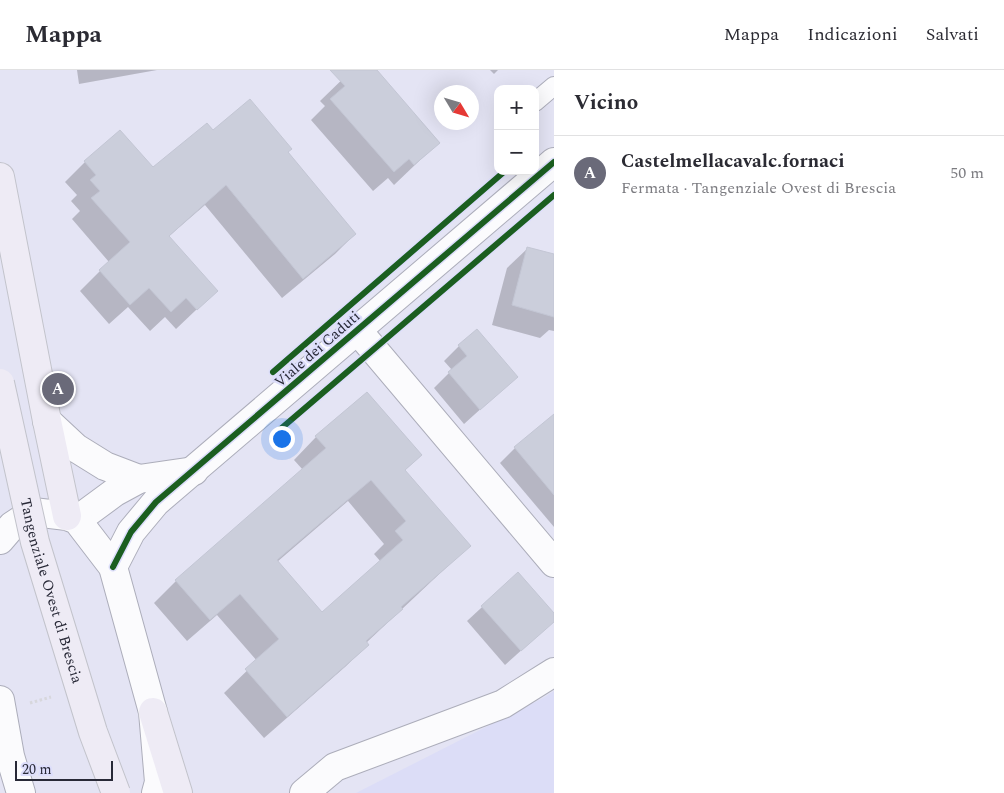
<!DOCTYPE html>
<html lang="it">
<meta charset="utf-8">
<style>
:root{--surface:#fff;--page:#f2f2f3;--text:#2b2b33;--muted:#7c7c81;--line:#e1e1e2;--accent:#6a6a79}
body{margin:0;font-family:Spectral,serif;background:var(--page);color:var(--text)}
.controls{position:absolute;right:15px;top:15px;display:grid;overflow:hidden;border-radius:10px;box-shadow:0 5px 20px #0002}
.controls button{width:45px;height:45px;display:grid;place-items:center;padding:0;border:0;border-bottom:1px solid var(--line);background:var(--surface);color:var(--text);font:25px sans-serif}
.compass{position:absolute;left:434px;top:15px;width:45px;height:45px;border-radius:50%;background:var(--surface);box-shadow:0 5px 20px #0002;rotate:128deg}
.scale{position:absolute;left:15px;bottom:12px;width:98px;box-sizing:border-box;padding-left:5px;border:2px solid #282937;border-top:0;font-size:14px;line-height:18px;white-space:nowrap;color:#282937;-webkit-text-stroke:4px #dddefb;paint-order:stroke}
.you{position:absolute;left:281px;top:368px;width:18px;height:18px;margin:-12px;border:4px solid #fff;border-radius:50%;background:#1a73e8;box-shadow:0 0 0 8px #1a73e833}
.badge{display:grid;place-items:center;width:32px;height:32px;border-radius:50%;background:var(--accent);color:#fff;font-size:16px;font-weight:700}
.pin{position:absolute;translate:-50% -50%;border:2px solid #fff;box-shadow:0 1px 5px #0006}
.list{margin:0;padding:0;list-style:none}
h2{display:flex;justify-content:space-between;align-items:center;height:65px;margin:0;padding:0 20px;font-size:21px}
h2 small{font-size:16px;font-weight:400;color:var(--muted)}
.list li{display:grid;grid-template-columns:32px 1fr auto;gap:15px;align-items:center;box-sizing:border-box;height:75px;padding:0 20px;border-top:1px solid var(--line)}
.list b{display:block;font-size:19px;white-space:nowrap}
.list p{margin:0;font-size:16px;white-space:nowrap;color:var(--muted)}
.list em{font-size:16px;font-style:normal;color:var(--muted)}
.map{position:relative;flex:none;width:554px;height:723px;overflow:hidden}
header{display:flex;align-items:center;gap:30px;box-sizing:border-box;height:70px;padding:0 25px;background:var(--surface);border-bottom:1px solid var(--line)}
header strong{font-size:24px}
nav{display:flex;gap:28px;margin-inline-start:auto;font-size:18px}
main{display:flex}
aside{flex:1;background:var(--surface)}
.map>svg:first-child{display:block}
.built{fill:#dcddf7}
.shadow{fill:#0003;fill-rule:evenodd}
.building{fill:#cbcedb;stroke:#c3c6d4;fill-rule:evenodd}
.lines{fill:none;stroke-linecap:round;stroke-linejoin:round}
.service-casing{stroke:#acadba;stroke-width:20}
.minor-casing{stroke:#acadba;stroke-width:30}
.tertiary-casing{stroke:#acadba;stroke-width:30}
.primary-casing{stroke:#c2c3cb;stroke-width:30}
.path{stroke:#d7d7dc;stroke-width:3;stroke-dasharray:2.5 2.5;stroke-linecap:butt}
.service{stroke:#fbfbfd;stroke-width:18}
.minor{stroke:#fbfbfd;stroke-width:28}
.tertiary{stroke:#fbfbfd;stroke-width:28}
.primary{stroke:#eeebf5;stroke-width:28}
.primary-bridge-casing{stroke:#c2c3cb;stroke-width:30;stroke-linecap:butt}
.primary-bridge{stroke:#eeebf5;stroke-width:28}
.cycleway-casing{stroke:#dddefb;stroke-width:9}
.cycleway{stroke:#1b5e20;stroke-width:6}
.labels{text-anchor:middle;stroke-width:4.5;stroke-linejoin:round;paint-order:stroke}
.street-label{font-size:15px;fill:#282937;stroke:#dddefb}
</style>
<header>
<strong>Mappa</strong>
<nav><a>Mappa</a><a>Indicazioni</a><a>Salvati</a></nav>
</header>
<main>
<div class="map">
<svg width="554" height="723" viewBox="0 0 554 723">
<rect width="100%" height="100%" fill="#e4e4f4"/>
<!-- built -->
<path class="built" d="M554 621V723H356L543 628Z"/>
<!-- shadow -->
<g class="shadow">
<path d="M77 0H157L79 14Z"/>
<path d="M352 0H375L439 72 394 115 388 108 373 121 311 50 325 36 320 31Z"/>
<path d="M490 0H498L494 4Z"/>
<path d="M213 62 287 82 355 164 335 184 282 228 205 135 168 167 216 221 176 259 165 247 150 261 128 237 109 254 80 221 109 192 72 149 80 141 71 131 77 125 65 112 85 92 153 99Z"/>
<path d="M528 178 554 185V261L549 260 540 268 492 255 507 198Z"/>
<path d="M459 276 516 307 464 354 434 318 452 300 444 291Z"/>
<path d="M367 323 421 385 404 401 469 476 366 573 368 575 345 597 264 668 224 623 257 591 217 545 187 571 154 533 176 511 303 400 294 390 316 367ZM348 431 384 474 374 484 381 492 322 544 277 492Z"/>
<path d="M554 345V457L500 393 515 378Z"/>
<path d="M518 504 554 545V551L505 595 467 551Z"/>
</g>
<!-- building -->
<g class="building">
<path d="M330 0H377L440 73 414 95 409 89 394 102 330 29 345 16Z"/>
<path d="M250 29 292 79 288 82 356 164 303 209 226 115 169 166 218 221 197 240 186 228 171 242 149 218 130 235 99 200 130 172 91 128 100 121 90 110 96 105 84 91 120 60 153 97 207 53 213 60Z"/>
<path d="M527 177 554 184V247L512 235Z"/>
<path d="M477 259 518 307 480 340 448 302 467 286 458 275Z"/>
<path d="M367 322 422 385 405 400 471 476 401 537 403 539 366 571 369 575 287 647 245 599 279 569 240 524 210 550 175 510 326 378 315 366ZM371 410 406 451 395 461 403 470 322 542 277 490Z"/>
<path d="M554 344V425L514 377Z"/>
<path d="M518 502 554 543V552L521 581 481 536Z"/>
</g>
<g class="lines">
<!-- service casing -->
<g class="service-casing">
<path id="service" d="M535 32 554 16"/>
</g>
<!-- minor casing -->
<g class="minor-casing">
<g id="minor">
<path d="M358 261 554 493"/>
<path d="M304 723 335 697 503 634 554 602"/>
</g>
</g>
<!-- tertiary casing -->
<g class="tertiary-casing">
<g id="tertiary">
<path d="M47 351 76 378 105 396 139 409"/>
<path d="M77 450 115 422 139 409 194 401"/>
<path d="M0 470 12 456 33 442 67 446 77 450 113 497 153 642 159 712 156 723"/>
<path d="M113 497 131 462 156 432 554 92"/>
<path d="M0 630 10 686 21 723"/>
</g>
</g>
<!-- primary casing -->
<g class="primary-casing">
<g id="primary">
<path d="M0 107 47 351 67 446"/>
<path d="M153 642 178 723"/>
</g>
</g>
<!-- path -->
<path class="path" d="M30 633 51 627"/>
<!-- service -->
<use href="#service" class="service"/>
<!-- minor -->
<use href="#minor" class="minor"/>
<!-- tertiary -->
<use href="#tertiary" class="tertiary"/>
<!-- primary -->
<use href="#primary" class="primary"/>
<!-- primary-bridge casing -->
<g class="primary-bridge-casing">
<g id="primary-bridge">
<path id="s1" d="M0 313 35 472 93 662 116 723"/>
</g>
</g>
<!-- primary-bridge -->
<use href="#primary-bridge" class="primary-bridge"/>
<!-- cycleway casing -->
<g class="cycleway-casing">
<g id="cycleway">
<path d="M273 302 505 101"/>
<path d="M277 362 554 125"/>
<path d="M113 497 131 462 156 432 554 92"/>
</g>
</g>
<!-- cycleway -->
<use href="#cycleway" class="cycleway"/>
</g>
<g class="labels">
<!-- street labels -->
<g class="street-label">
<text transform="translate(317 279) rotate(-41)" y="5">Viale dei Caduti</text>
<text dy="5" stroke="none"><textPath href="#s1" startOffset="214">Tangenziale Ovest di Brescia</textPath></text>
</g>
</g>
</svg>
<div class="controls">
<button>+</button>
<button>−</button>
</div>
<svg class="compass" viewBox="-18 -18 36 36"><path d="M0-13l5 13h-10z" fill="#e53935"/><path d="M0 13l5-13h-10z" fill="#7c7c81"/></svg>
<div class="scale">20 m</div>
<div class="you"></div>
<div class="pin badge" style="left:58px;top:319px">A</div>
</div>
<aside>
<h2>Vicino<small></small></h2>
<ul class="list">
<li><span class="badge">A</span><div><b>Castelmellacavalc.fornaci</b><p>Fermata · Tangenziale Ovest di Brescia</p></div><em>50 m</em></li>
</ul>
</aside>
</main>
